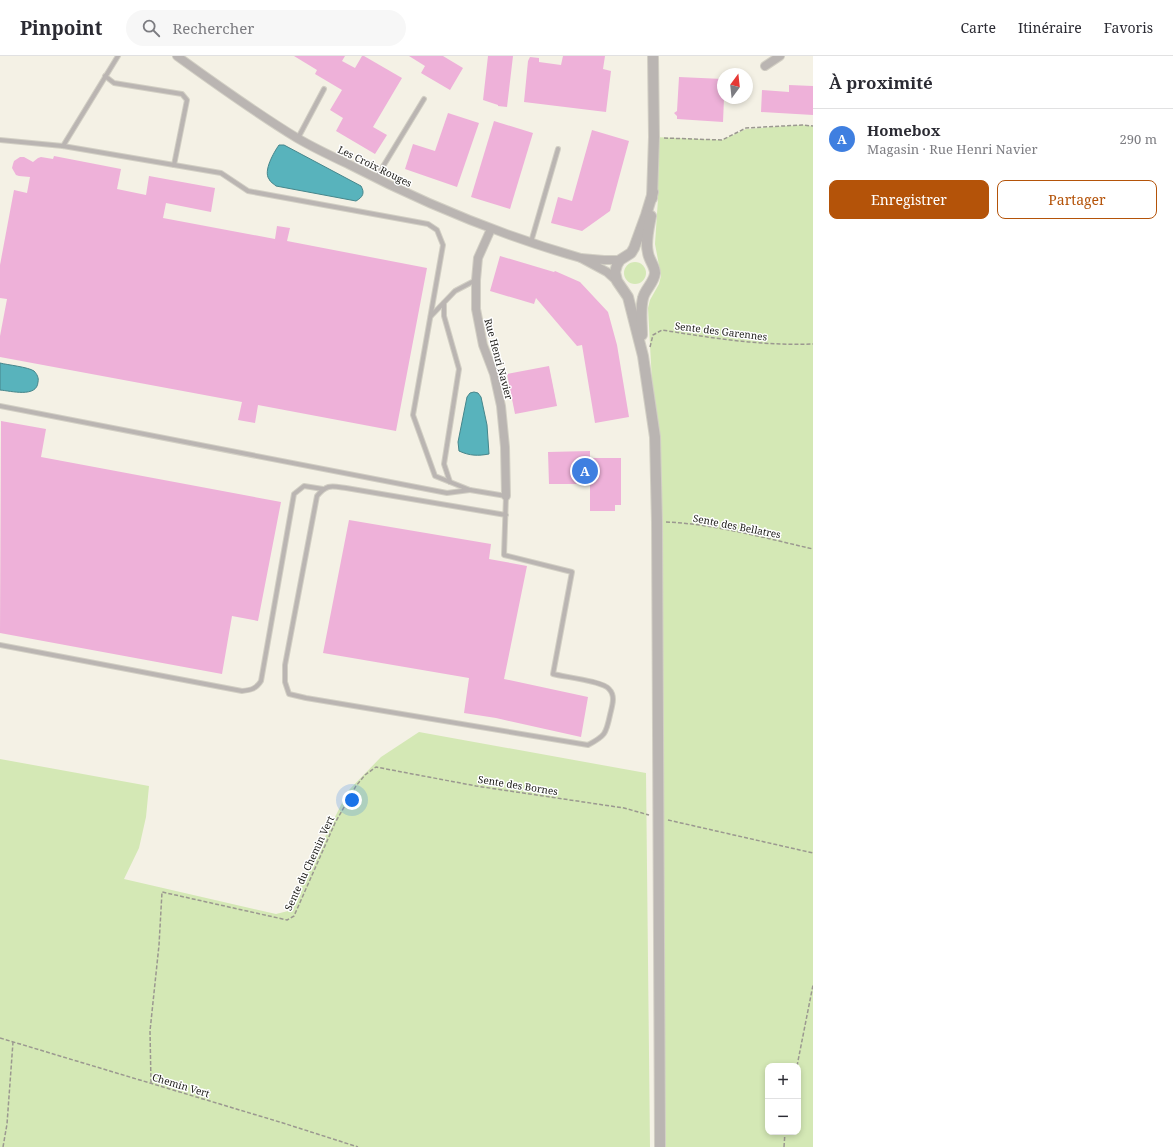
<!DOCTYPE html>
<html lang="fr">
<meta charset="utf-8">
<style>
:root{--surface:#fff;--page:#f7f7f7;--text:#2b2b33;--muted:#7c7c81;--line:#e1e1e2;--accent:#b45309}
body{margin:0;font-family:"Noto Serif",serif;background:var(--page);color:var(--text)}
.controls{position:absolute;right:12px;bottom:12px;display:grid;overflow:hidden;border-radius:8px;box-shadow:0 2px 6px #0003}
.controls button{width:36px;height:36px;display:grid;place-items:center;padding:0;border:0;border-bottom:1px solid var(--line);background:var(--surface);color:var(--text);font:20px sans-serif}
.compass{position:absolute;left:717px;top:12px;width:36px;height:36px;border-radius:50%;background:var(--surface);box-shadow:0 2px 6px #0003;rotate:15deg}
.you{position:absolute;left:352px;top:744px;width:14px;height:14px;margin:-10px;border:3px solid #fff;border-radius:50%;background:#1a73e8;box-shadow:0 0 0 6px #1a73e833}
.badge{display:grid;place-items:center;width:26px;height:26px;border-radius:50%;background:var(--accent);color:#fff;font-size:13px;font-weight:700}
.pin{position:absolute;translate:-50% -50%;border:2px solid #fff;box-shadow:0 1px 4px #0006}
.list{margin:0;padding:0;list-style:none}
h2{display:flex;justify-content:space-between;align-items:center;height:52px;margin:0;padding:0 16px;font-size:17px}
h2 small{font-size:13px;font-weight:400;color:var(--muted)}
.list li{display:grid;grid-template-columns:26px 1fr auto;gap:12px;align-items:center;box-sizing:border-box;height:60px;padding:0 16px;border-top:1px solid var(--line)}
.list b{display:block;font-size:15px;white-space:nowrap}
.list p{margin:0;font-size:13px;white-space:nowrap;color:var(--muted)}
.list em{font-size:13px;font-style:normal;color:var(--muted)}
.actions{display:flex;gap:8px;padding:12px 16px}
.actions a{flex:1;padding:9px 0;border:1px solid var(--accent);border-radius:8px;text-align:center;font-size:14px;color:var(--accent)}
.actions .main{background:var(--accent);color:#fff}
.icon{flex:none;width:22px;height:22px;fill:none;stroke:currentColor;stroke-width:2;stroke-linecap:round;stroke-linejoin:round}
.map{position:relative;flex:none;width:813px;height:1091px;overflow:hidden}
header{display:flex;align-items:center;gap:24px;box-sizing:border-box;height:56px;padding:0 20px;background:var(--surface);border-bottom:1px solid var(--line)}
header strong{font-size:19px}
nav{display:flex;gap:22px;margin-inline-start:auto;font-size:14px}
.search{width:280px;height:36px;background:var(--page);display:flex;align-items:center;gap:10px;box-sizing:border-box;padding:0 14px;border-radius:22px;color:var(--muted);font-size:15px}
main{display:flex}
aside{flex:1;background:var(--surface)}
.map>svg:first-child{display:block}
.green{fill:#d4e8b5;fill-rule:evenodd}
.water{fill:#58b3bc;stroke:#46868b}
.building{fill:#eeb1d9}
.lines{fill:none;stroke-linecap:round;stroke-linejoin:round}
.service-casing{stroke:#d2cfc4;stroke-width:6}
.minor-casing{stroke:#d2cfc4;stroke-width:10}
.tertiary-casing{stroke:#d2cfc4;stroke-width:12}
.path{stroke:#9b9890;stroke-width:1.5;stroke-dasharray:4 2;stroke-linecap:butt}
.service{stroke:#bab5b2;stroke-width:4}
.minor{stroke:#bab5b2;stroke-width:8}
.tertiary{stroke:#bab5b2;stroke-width:10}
.labels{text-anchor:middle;stroke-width:3;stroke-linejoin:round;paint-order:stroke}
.street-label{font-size:10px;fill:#1d1c18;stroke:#fff}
</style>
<header>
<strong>Pinpoint</strong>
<div class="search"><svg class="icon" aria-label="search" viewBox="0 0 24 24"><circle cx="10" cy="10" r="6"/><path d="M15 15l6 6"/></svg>Rechercher</div>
<nav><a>Carte</a><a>Itinéraire</a><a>Favoris</a></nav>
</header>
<main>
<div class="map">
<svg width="813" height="1091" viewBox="0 0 813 1091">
<rect width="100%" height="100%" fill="#f4f1e5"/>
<!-- green -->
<g class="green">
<path d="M802 69 813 70V1091H660L655 381 648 252 650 244 659 228 661 220 655 188 658 143 654 81 722 84 746 73ZM768 1010H798V1076H768Z"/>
<circle cx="635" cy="217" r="11"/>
<path d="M419 676 646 717 650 1091H0V703L149 730 146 761 139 792 124 823 276 858 288 855 348 735 381 701Z"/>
</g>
<!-- water -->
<g class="water">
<path d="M279 89H284L361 130C365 137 363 141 356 145L276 130C274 128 270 126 269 123 263 115 274 96 279 89Z"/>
<path d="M0 307C8 309 28 311 34 315 37 318 39 322 38 326 37 342 11 335 0 334Z"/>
<path d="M474 336 478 337 481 341 487 369 489 398C478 400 470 400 459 395L458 386 467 341 470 337Z"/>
</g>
<!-- building -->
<g class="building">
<path d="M294 0H345L342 5 355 12 362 0H364L402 22 373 71 387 79 375 98 336 75 343 62 330 54 342 34 315 18 317 14Z"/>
<path d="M409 0H443L463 12 450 34 421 17 425 10Z"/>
<path d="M488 0H513L507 51 498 50V49L483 44Z"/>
<path d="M563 0H605L603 13 611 15 606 56 524 46 528 5 530 1 539 2V6L561 9Z"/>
<path d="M679 21 723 23 724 42 723 66 677 63V60L674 57 677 55Z"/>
<path d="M789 29 813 30V59L761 56 762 34 789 36Z"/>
<path d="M448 57 479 67 457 131 405 113 413 88 435 95Z"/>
<path d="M494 65 533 77 510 153 471 141Z"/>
<path d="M592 74 629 85 610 155 582 175 551 167 558 141 572 145Z"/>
<path d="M54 100 121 113 117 133 146 139 149 120 215 132 211 156 166 147 163 162 275 183 277 170 290 172 287 185 427 212 396 375 258 349 255 367 238 364 242 346 0 301V280L7 243 0 242V209L14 134 27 137 30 121 19 120 16 119 12 112 13 108 14 105 20 101H24L33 106 38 102 41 101 53 103Z"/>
<path d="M500 200 554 216 555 215 580 226 608 256 617 289 629 361 595 367 582 289 577 290 536 242 534 248 490 235Z"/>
<path d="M549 310 557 350 515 358 507 318Z"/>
<path d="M1 365 46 373 41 401 281 446 258 565 232 560 222 618 0 577Z"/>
<path d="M590 395V402H621V449H615V455H590V428H549L548 396Z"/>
<path d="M349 464 491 488 489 503 527 510 504 623 588 641 581 681 496 662 464 657 469 622 323 597Z"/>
</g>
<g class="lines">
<!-- service casing -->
<g class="service-casing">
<g id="service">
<path d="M105 20 114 27 182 38 187 44 174 109"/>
<path d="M298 82 324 33"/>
<path d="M0 84 63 90 221 117 248 135 428 168 437 174 443 189 413 359 435 420 470 434 506 440 504 499 572 516 553 618C564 621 603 625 609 633 616 640 612 650 610 659 606 678 605 680 588 689L306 642 289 638 285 626V609L317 440C327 428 331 430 346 432L506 459"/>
<path d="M63 90 118 0"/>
<path d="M376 122 424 43"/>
<path d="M531 186 558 93"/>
<path d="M444 247V260L459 313 444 408 450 426"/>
<path d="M431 260 455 235 476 224"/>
<path d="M0 350 447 437 470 434"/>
<path d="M0 589 242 635C251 634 256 633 261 625L294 438 304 430 323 433"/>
</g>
</g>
<!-- minor casing -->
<g class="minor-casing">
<g id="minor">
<path d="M177 0C217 29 256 57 297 82 314 92 331 100 348 108 423 147 500 179 581 202"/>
<path d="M765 10 780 0"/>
<path d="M491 173 478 202 476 224V253L483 289 494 318 501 350 505 391 506 440"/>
<path d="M617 225 607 216 581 202 604 204H620"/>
</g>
</g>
<!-- tertiary casing -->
<g class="tertiary-casing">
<g id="tertiary">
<path d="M653 136 646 159 634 192 631 197 620 204 617 209 615 216 617 225 628 241 643 300 655 381 657 466 660 1091"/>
<path d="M652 142 654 81 653 0"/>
<path d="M642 279C642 267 640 254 643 242 645 233 654 227 655 217 655 210 649 204 648 197 645 186 649 171 651 160"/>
</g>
</g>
<!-- path -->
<g class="path">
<path d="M664 82 722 84 746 72 802 69 813 70"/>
<path d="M650 291 653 279 662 274C712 282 762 290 813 288"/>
<path d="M666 466C715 468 765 482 813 493"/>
<path d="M668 764 813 797"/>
<path d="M0 982 283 1067 358 1091"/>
<path d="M797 1010 813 929"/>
<path d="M151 1027 150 975 159 889 162 836 287 864 294 860 335 767 356 730 365 719 376 711 476 730 624 752 649 759"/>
<path d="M3 1091 7 1068 13 986"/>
<path d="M784 1091 785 1076"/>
</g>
<!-- service -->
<use href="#service" class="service"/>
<!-- minor -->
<use href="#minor" class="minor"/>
<!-- tertiary -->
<use href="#tertiary" class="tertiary"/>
</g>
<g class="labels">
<!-- street labels -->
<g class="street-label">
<text transform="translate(375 110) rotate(26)" y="4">Les Croix Rouges</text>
<text transform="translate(721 275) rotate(7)" y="4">Sente des Garennes</text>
<text transform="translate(499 303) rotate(75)" y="4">Rue Henri Navier</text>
<text transform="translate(737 470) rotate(11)" y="4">Sente des Bellatres</text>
<text transform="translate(518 729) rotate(9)" y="4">Sente des Bornes</text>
<text transform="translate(309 807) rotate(-65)" y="4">Sente du Chemin Vert</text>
<text transform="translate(181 1029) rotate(17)" y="4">Chemin Vert</text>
</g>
</g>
</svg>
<div class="controls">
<button>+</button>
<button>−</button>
</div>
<svg class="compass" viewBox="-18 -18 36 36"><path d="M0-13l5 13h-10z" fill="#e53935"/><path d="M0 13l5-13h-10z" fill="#7c7c81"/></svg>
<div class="you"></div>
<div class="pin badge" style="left:585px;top:415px;background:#3f7fe0">A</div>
</div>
<aside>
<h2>À proximité<small></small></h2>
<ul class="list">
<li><span class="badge" style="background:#3f7fe0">A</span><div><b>Homebox</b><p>Magasin · Rue Henri Navier</p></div><em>290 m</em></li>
</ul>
<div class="actions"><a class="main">Enregistrer</a><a>Partager</a></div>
</aside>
</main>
